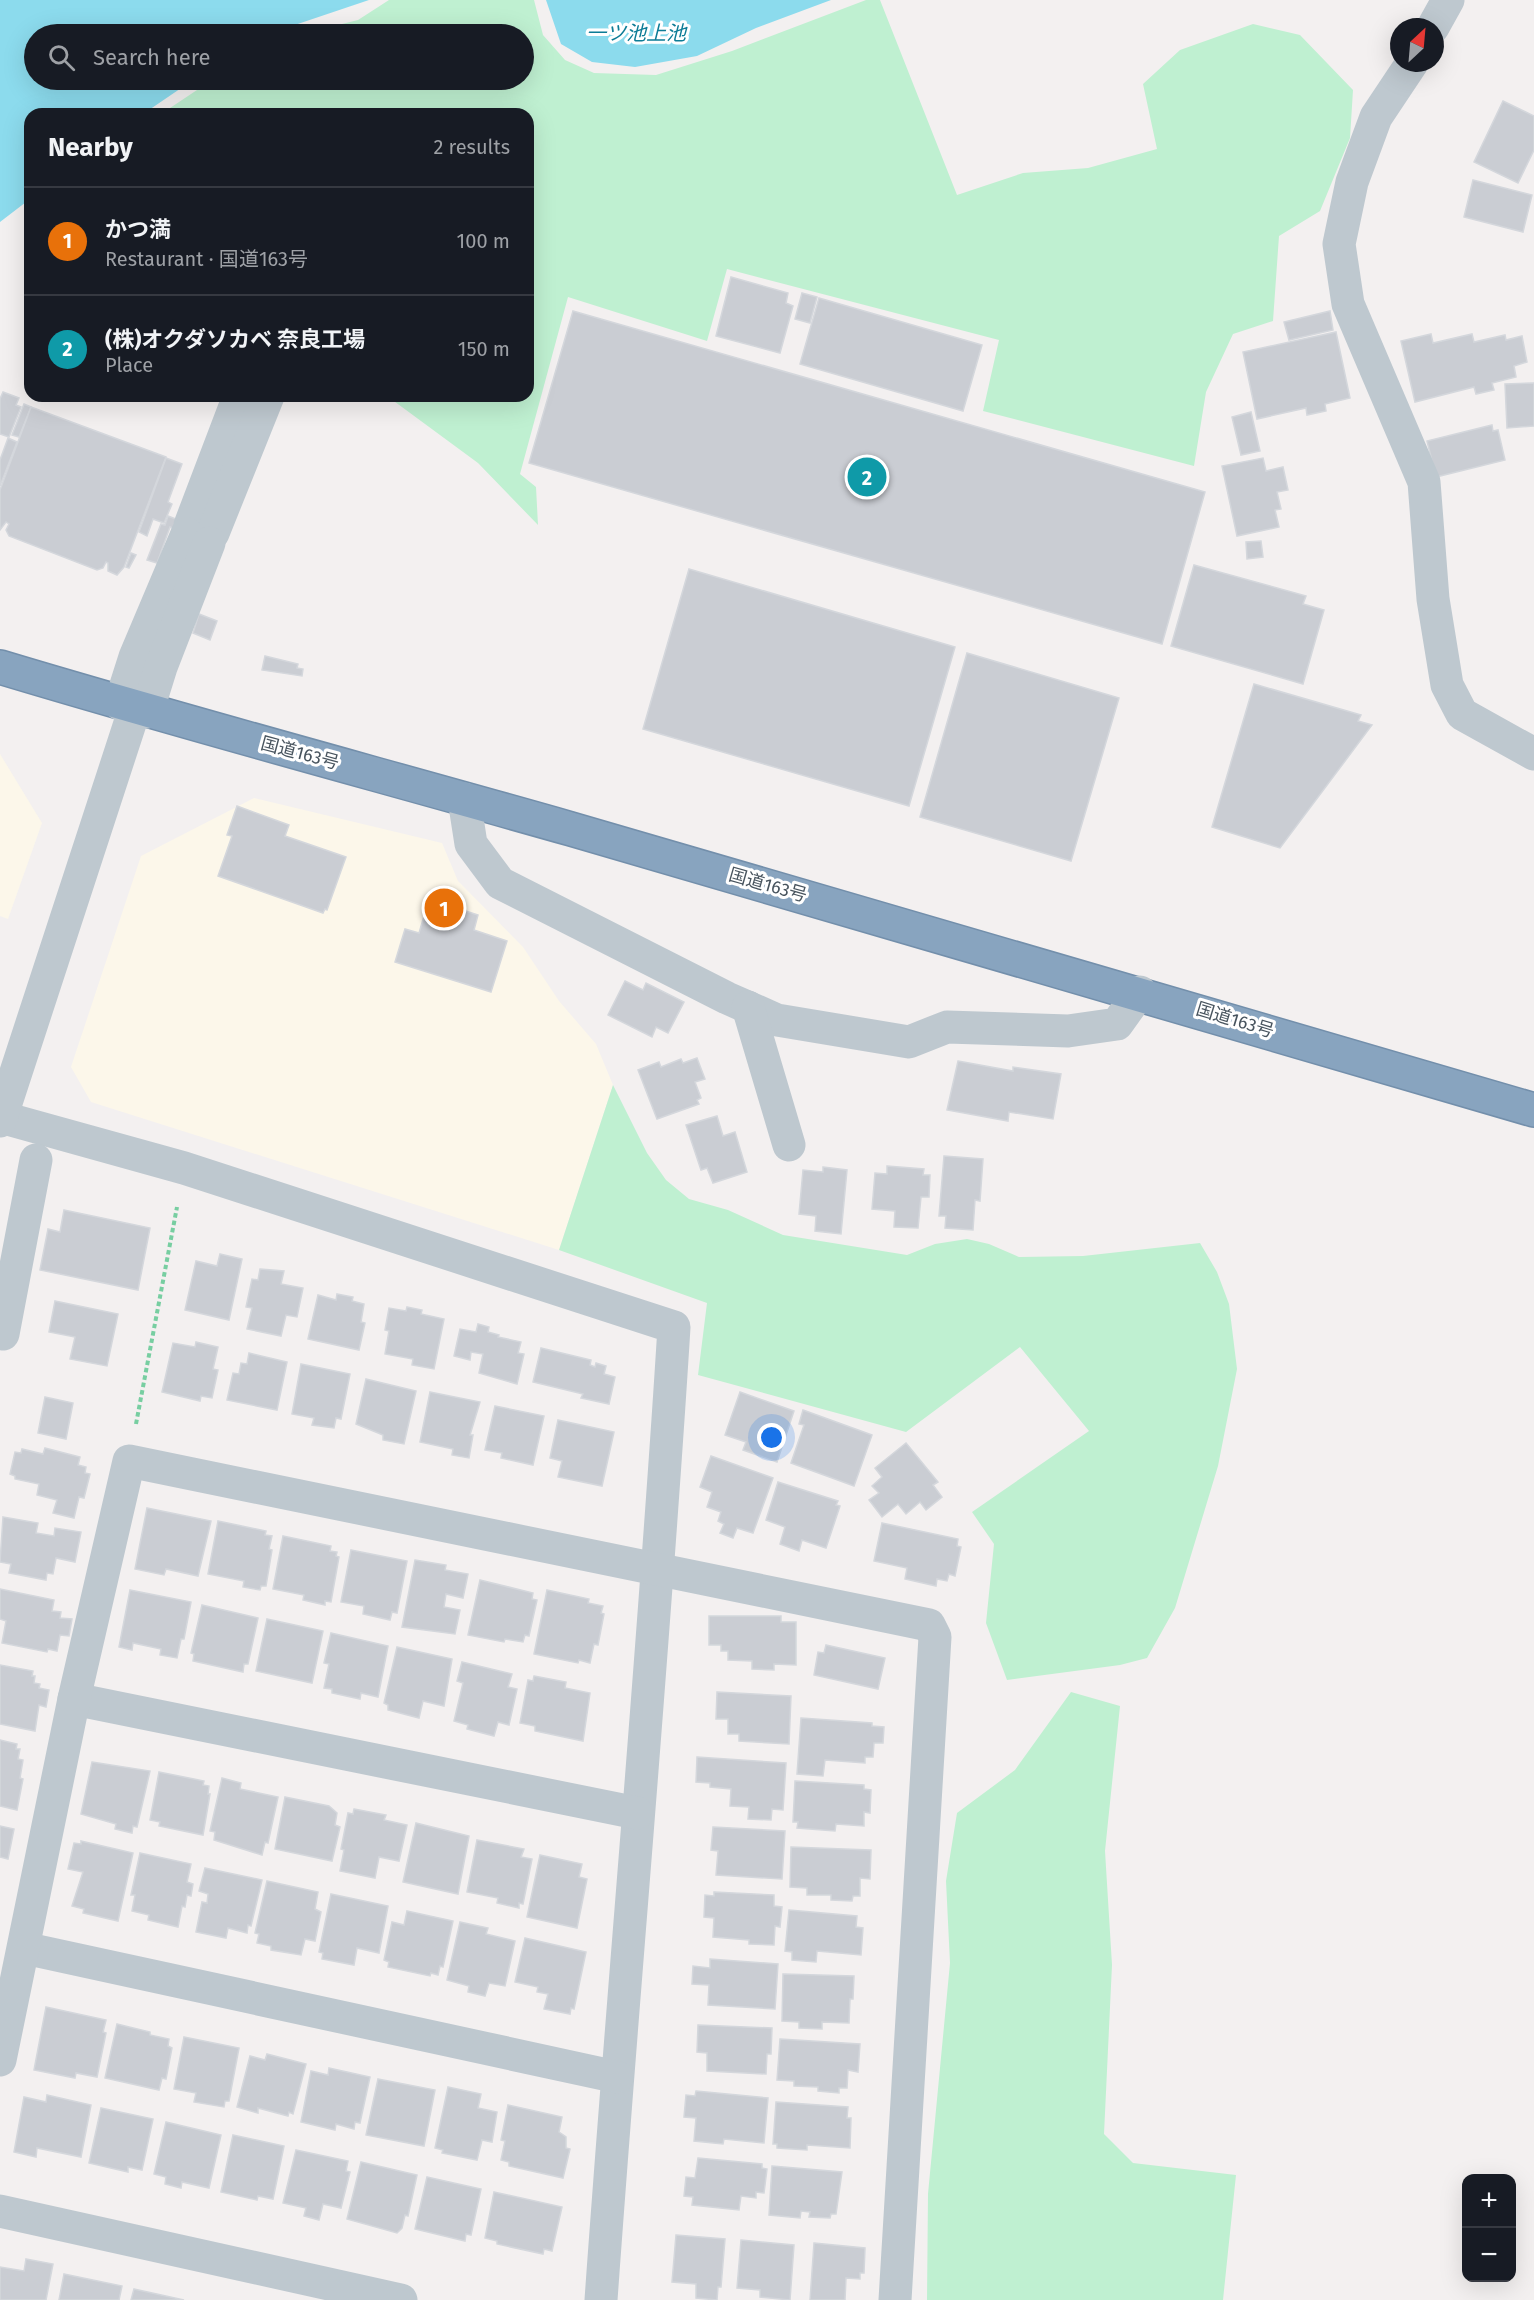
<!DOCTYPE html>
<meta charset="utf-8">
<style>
:root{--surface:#171b24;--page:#20242c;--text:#f1f3f6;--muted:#9ea1a6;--line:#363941;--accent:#8c9099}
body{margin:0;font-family:"Fira Sans","Noto Sans JP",sans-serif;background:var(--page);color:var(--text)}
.controls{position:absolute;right:18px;bottom:18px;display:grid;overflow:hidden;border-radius:12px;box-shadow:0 6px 24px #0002}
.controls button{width:54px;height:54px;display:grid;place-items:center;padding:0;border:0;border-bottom:2px solid var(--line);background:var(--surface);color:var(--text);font:30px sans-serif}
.compass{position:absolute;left:1390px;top:18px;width:54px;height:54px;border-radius:50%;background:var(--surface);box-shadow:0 6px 24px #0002;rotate:26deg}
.you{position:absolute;left:772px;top:1438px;width:21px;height:21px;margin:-15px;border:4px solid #fff;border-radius:50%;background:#1a73e8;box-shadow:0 0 0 9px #1a73e833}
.badge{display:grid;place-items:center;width:39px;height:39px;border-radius:50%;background:var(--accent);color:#fff;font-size:20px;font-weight:700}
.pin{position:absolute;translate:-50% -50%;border:3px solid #fff;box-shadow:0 2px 6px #0006}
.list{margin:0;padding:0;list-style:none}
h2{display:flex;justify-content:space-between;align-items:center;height:78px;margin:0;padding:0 24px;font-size:26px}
h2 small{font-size:20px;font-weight:400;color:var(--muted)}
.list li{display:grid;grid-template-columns:39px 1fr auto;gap:18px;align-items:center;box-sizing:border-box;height:108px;padding:0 24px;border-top:2px solid var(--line)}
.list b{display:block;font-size:22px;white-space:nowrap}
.list p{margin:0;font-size:20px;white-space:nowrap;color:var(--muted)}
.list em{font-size:20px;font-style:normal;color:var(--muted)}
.icon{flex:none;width:33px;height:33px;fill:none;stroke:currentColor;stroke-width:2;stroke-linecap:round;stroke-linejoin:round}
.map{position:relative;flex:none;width:1534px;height:2300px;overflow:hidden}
.search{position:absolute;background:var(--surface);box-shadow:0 6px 24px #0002;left:24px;top:24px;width:510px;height:66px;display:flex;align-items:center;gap:15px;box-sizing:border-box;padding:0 21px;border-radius:33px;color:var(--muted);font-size:22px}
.panel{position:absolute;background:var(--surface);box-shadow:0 6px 24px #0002;left:24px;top:108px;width:510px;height:294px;border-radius:18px}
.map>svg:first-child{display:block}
.commercial{fill:#fcf7ea}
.green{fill:#bff0d1}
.water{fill:#8cdbed}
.building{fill:#cacdd3;stroke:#d4d7dc;stroke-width:1.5}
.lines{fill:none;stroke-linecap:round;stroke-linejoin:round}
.highway-casing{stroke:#738fab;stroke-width:36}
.path{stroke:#77cea1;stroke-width:4;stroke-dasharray:4.5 3;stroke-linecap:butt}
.minor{stroke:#bec8cf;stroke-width:33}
.highway{stroke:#88a4bf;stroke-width:33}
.labels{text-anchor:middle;stroke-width:6;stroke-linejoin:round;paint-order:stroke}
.street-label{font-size:18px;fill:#48545e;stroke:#fff}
.water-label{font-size:20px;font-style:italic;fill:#0d7c96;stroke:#fff}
</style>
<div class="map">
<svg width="1534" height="2300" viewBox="0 0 1534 2300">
<rect width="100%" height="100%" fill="#f3f0f0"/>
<!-- commercial -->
<g class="commercial">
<path d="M0 754 42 823 8 919 0 916Z"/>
<path d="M254 798 442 843 458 881 523 947 559 1001 596 1044 613 1085 559 1250 91 1102 71 1067 141 856Z"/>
</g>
<!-- green -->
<g class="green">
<path d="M389 0H534L543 35 565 60 594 73 656 75 732 51 866 0H880L957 195 1023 173 1088 168 1157 149 1143 84 1180 50 1253 24 1300 35 1353 90 1350 138 1320 211 1279 236 1273 321 1233 334 1206 392 1194 466 983 411 999 340 727 269 707 341 568 297 520 474 536 487 538 525 478 463 387 396H528V114H161L212 80H524V34H302L358 20Z"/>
<path d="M613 1085 647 1153 666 1180 689 1199 728 1210 783 1235 907 1255 935 1244 967 1239 989 1244 1019 1257 1083 1256 1200 1243 1217 1272 1229 1304 1237 1369 1218 1466 1175 1608 1147 1658 1120 1665 1007 1680 986 1623 994 1544 972 1512 1089 1431 1020 1347 906 1432 698 1375 707 1303 559 1250Z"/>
<path d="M1071 1692 1120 1706 1105 1851 1112 1965 1104 2134 1133 2163 1236 2175 1223 2300H927L928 2194 950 1963 946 1881 957 1813 1015 1770Z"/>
</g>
<!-- water -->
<g class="water">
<path d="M0 0H369L268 34H34V80H193L143 114H30V199L0 222Z"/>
<path d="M546 0H831L756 28 697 56 635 67 592 62 561 44Z"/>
</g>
<!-- building -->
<g class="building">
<path d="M1503 101 1534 116V150L1518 183 1474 162Z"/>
<path d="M1473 180 1532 195 1523 232 1464 217Z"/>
<path d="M731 277 788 293 786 303 793 306 780 353 716 336Z"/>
<path d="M802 293 817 297 810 323 795 319Z"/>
<path d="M819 298 982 345 963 411 800 364Z"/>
<path d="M573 311 1205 492 1162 644 529 463Z"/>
<path d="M1330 311 1333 330 1289 340 1284 322Z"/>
<path d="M1336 332 1350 398 1325 404 1326 411 1307 415 1306 408 1257 419 1243 352Z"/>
<path d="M1431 334 1433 343 1472 334 1474 342 1505 335 1506 340 1522 336 1527 362 1514 366 1516 377 1492 383 1494 390 1476 394 1474 387 1415 402 1401 341Z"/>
<path d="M1534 383V426L1507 428 1505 384Z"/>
<path d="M3 392 19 398 16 405 21 407 9 437 0 434V399Z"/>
<path d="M24 404 31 407 19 437 12 435Z"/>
<path d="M31 407 166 457 124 567 117 575 108 571V563L106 562 103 568 97 570 9 536 6 530 9 524 6 522 0 530V490Z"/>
<path d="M1251 412 1260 451 1241 455 1232 417Z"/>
<path d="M1492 425 1493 431 1498 430 1505 460 1436 477 1427 441Z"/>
<path d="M8 438 17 442 0 486V460Z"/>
<path d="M166 458 182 464 168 502 172 504 164 523 153 519 147 536 139 532Z"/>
<path d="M1263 458 1266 471 1283 467 1288 490 1277 492 1281 509 1275 510 1279 527 1237 536 1222 466Z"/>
<path d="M168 516 227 539 223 548 170 527 157 563 147 560 161 524 165 525Z"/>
<path d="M1261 541 1263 557 1247 559 1246 542Z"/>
<path d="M131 553 136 555 129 568 126 567Z"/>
<path d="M1194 565 1306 596 1303 604 1324 610 1303 684 1171 646Z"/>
<path d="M689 569 955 647 909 806 643 729Z"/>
<path d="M199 614 217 621 210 640 193 633Z"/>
<path d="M967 653 1119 698 1071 861 920 817Z"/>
<path d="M265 656 298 664 297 668 303 669 302 676 262 670Z"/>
<path d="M1254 684 1361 715 1358 721 1372 725 1280 848 1212 827Z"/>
<path d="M237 806 289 825 285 836 346 857 327 910 325 909 323 913 218 876 232 836 227 835Z"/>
<path d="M429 899 478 915 474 930 507 941 491 992 395 962 405 929 419 933Z"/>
<path d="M625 981 643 990 646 983 684 1002 668 1033 656 1027 652 1037 608 1015Z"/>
<path d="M697 1058 705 1079 695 1082 701 1098 697 1100 699 1104 657 1119 638 1070 659 1062 661 1067 681 1059 683 1063Z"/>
<path d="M958 1061 1013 1071V1067L1061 1074 1053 1119 1009 1112 1008 1121 947 1110Z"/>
<path d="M717 1116 723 1136 735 1132 747 1172 713 1183 707 1168 701 1170 686 1125Z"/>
<path d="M944 1156 983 1159 980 1201 975 1200 973 1230 945 1228 946 1216H939Z"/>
<path d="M887 1166 924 1169 923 1175H930L929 1197H921L918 1228 894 1227 895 1211 872 1209 875 1173 887 1174Z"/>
<path d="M823 1167 847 1170 841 1234 815 1231 816 1216 799 1214 803 1170 823 1172Z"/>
<path d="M64 1210 150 1228 138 1290 40 1270 48 1229 60 1232Z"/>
<path d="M220 1254 242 1259 229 1320 185 1310 196 1261 217 1266Z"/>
<path d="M260 1269 284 1271 281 1284 303 1288 297 1317 286 1315 281 1336 247 1329 252 1308 246 1307 252 1279 258 1280Z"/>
<path d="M337 1294 353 1297 352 1301 364 1304 361 1322 365 1323 359 1350 308 1339 318 1295 336 1300Z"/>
<path d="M55 1301 118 1314 107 1366 70 1359 75 1337 49 1332Z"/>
<path d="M407 1307 422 1310 421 1314 444 1319 434 1369 412 1365 413 1359 385 1354 389 1331 385 1330 389 1308 406 1311Z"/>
<path d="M478 1324 489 1327 488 1332 499 1335 498 1337 521 1342 518 1353 524 1354 517 1384 479 1373 483 1354 471 1352 470 1360 454 1356 460 1329 476 1332Z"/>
<path d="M196 1342 218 1347 213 1369 218 1370 212 1398 201 1396 200 1401 162 1392 173 1343 195 1347Z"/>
<path d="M541 1348 591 1360 590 1365 595 1367 596 1363 606 1366 604 1374 615 1377 609 1404 581 1398 583 1394 533 1382Z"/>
<path d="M249 1353 287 1362 277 1410 227 1400 233 1373 239 1374 241 1363 247 1364Z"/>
<path d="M301 1364 350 1374 341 1419 336 1418 334 1428 312 1425 314 1418 292 1414Z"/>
<path d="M366 1379 416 1391 404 1444 383 1440V1435L356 1424Z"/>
<path d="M430 1392 480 1402 470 1435H473L469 1458 452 1455 453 1449 420 1442Z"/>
<path d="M740 1392 794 1411 777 1462 743 1450 746 1442 725 1435Z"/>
<path d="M45 1397 73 1403 66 1439 38 1433Z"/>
<path d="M495 1406 544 1416 533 1465 501 1458 502 1453 485 1450Z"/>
<path d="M803 1410 872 1435 854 1486 791 1463 804 1425 799 1424Z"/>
<path d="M558 1420 614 1432 602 1486 558 1477 562 1461 550 1458Z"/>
<path d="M906 1443 938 1482 933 1485 942 1497 926 1510 920 1502 906 1514 898 1504 882 1517 869 1500 879 1493 872 1486 882 1477 875 1468Z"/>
<path d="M45 1448 80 1457 78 1465 86 1467 85 1473 90 1474 84 1498 79 1497 74 1518 53 1513 57 1500 37 1495 39 1484 15 1479V1476L10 1474 15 1452 21 1453 22 1449 43 1454Z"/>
<path d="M711 1456 773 1478 753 1533 737 1528 733 1538 720 1533 724 1524 718 1521 721 1512 707 1507 712 1492 700 1487Z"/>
<path d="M778 1482 838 1501 836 1505 840 1506 826 1548 802 1540 799 1551 780 1544 785 1527 766 1520Z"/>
<path d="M147 1508 211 1521 198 1576 166 1569 164 1575 135 1569Z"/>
<path d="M3 1517 38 1523 36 1533 54 1536 55 1528 81 1532 75 1562 56 1558 53 1574 47 1573 46 1580 9 1573 11 1564 0 1562Z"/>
<path d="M218 1521 266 1531 265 1535 272 1536 269 1549 272 1550 266 1586H261L260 1590 243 1587 244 1581 208 1574Z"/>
<path d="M882 1523 958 1539 957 1546 961 1547 955 1576 949 1574 947 1581 937 1579 936 1586 905 1579 907 1568 874 1561Z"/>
<path d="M283 1536 331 1546 330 1551 337 1552 336 1556 339 1557 331 1602 325 1601V1605L303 1600 304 1595 273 1589Z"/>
<path d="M351 1550 407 1561 397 1613 392 1612 390 1620 363 1614 364 1606 341 1602Z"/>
<path d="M415 1560 446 1565 445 1570 468 1574 463 1598 446 1594 444 1607 460 1610 455 1634 402 1627Z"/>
<path d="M480 1580 533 1593 532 1599 537 1600 529 1636 525 1635 523 1642 505 1639 504 1642 468 1635Z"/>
<path d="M0 1589 54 1600 52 1611 61 1612 60 1618 72 1619 69 1636 60 1635 57 1651 48 1649 47 1652 2 1643 6 1621 0 1619Z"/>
<path d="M130 1590 191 1602 184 1639H181L177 1658 160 1655 161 1649 133 1643 132 1650 119 1647Z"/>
<path d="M547 1590 589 1599 588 1603 603 1606 601 1613 604 1614 598 1645 594 1644 590 1663 579 1660 578 1663 534 1654Z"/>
<path d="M202 1605 258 1618 248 1664H244L243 1672 193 1661 194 1654 191 1653Z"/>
<path d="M709 1616H781V1622H796V1665L774 1664V1670L752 1669V1661L728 1660V1651H721V1645H709Z"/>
<path d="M267 1619 323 1631 312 1683 256 1671Z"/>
<path d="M331 1633 388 1646 378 1697 361 1693 360 1699 332 1693V1689L324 1688 329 1664 324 1663Z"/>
<path d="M826 1645 885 1658 878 1689 814 1675 818 1652 824 1653Z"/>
<path d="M397 1647 452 1659 444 1706 423 1701 419 1718 388 1710V1705L384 1703Z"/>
<path d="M462 1662 512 1674 508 1687 517 1689 509 1725 498 1722 494 1736 467 1729 468 1725 454 1721 463 1683 457 1681Z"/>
<path d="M0 1665 33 1671 32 1676H35L34 1683 40 1684 39 1688 49 1690 46 1707 39 1705 35 1731 0 1724Z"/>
<path d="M534 1676 566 1682 565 1688 590 1693 583 1741 535 1731V1726L520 1723 528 1680 533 1681Z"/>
<path d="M717 1692 791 1696 789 1744 739 1741V1734H728V1719H716Z"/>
<path d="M801 1718 872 1723V1726L884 1727 883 1743H874L873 1757H865V1763L825 1760 823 1776 797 1774Z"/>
<path d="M0 1740 17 1744 16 1749H20L18 1759 23 1760 20 1778 23 1779 17 1810 0 1806Z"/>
<path d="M697 1757 786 1763 783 1810 772 1809 771 1820 748 1819 749 1807 730 1806 731 1789 710 1787V1783L696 1782Z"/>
<path d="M92 1762 150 1771 137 1827 133 1826 132 1833 115 1829 116 1824 81 1814Z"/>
<path d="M159 1772 204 1781 203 1785 209 1786 208 1794H210L203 1835 159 1826 160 1822 150 1820Z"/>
<path d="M222 1778 241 1783 240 1789 278 1797 268 1843 265 1842 262 1855 214 1840 215 1832 210 1831Z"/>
<path d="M795 1781 864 1785V1789L871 1790 870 1813 864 1812V1826L836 1824 835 1831 797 1828 798 1822H793Z"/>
<path d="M285 1797 329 1806 337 1813 335 1825 340 1827 332 1861 275 1849Z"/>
<path d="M354 1809 386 1815 384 1820 407 1825 399 1861 379 1857 375 1878 340 1871 344 1850 341 1849 348 1813 353 1814Z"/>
<path d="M416 1823 469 1836 458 1894 403 1882Z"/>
<path d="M0 1826 14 1829 8 1859 0 1857Z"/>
<path d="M713 1827 785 1831 782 1879 716 1875 718 1851 711 1850Z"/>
<path d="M477 1840 524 1849 521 1857 532 1859 523 1904 519 1903V1908L497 1903 498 1898 467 1892Z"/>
<path d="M81 1841 133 1853 118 1921 83 1913 84 1909 72 1906 83 1872 68 1869 74 1843 81 1844Z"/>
<path d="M791 1847 871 1850 870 1879 860 1878V1896H853L852 1901 831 1900V1895H807V1888L790 1887Z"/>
<path d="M140 1853 191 1864 187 1882 193 1884 191 1896 187 1895 185 1907 182 1906 178 1927 148 1920 149 1915 132 1911 135 1895H131Z"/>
<path d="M540 1855 582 1864 579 1877 587 1879 577 1928 527 1917Z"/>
<path d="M205 1868 262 1880 251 1926 248 1925 247 1933 228 1928 226 1938 196 1932 202 1902 207 1903 208 1894 199 1891Z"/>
<path d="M267 1881 318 1892 315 1909 321 1912 315 1941 305 1939 301 1955 271 1950V1946L257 1943 259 1934 255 1933Z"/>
<path d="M714 1892 774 1895V1906L782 1907 780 1927 775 1926 774 1945 749 1944V1940L713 1937 714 1918 704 1917 705 1895 714 1896Z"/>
<path d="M331 1894 388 1906 379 1953 357 1948 354 1965 322 1959 323 1953 319 1952Z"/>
<path d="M789 1910 857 1916 856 1927 863 1928 861 1955 817 1951 816 1962 792 1960V1952L785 1951Z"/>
<path d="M407 1911 453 1921 443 1967 440 1966 438 1975 431 1973 430 1976 388 1967 389 1962 384 1960 392 1922 404 1925Z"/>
<path d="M460 1922 488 1928 486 1934 515 1941 505 1986 489 1983 485 1996 468 1992 469 1986 447 1980Z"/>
<path d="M525 1938 586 1952 574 2009 571 2008 570 2014 544 2009 548 1994 537 1992 538 1987 515 1982Z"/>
<path d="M710 1959 778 1964 775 2009 708 2005 709 1985 692 1984 693 1966 710 1968Z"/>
<path d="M783 1974 854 1976 853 1999H850L849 2023 822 2022V2029L799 2028V2022L782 2021Z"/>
<path d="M46 2007 106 2020 103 2032 106 2033 97 2077 76 2073 75 2078 34 2070Z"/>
<path d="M117 2024 150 2032V2035L169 2039 168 2046 172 2048 166 2079 162 2078 159 2090 105 2078Z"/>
<path d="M698 2025 772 2028 771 2054H767L766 2074 707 2071V2053L697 2052Z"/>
<path d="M184 2037 239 2048 229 2101H225L224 2107 194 2102 196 2093 174 2089Z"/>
<path d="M780 2039 860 2044 858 2072 848 2070 847 2088H839V2093L818 2091V2087L794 2086V2081L777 2080Z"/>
<path d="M267 2054 306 2064 293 2114 289 2112 288 2116 258 2108V2113L237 2107 250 2056 265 2060Z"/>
<path d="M329 2068 370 2077 360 2123 355 2122 354 2129 336 2124 335 2130 301 2122 311 2071 328 2075Z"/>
<path d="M378 2079 435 2090 424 2146 366 2135Z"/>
<path d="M448 2087 481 2094 478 2108 497 2112 492 2142 482 2140 477 2160 442 2153 443 2150 435 2148Z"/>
<path d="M696 2091 768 2098 764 2143 724 2139 723 2144 694 2141 696 2118 684 2117 686 2095 695 2096Z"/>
<path d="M47 2095 91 2105 81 2157 37 2148 36 2157 14 2152 24 2097 46 2102Z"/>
<path d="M776 2102 848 2107 847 2118H851L850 2148 807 2145V2150L777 2148V2144H773Z"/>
<path d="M508 2105 562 2117 559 2132 566 2137V2148L570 2149 563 2178 509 2166V2162L501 2160 505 2141 501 2140Z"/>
<path d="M101 2108 153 2119 142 2170 128 2167V2172L89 2163Z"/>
<path d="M166 2122 221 2135 209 2188 182 2182 181 2188 165 2184 166 2177 154 2174Z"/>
<path d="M233 2135 284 2146 273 2199 258 2196 257 2200 221 2192Z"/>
<path d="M296 2150 348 2161 346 2171 350 2172 341 2208 323 2204 319 2220 304 2216 306 2208 283 2203Z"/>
<path d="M698 2158 762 2164V2168L767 2169 764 2193 756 2192V2198L741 2196 739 2210 692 2205 693 2197 684 2196 686 2177 695 2178Z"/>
<path d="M361 2162 417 2175 408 2216 405 2215 402 2228 397 2233 347 2219Z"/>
<path d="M772 2166 842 2172 836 2214H831L830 2218 809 2217 810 2212 801 2211 800 2218 769 2215Z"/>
<path d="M427 2177 481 2189 471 2235 466 2234 465 2241 415 2229Z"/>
<path d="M494 2192 562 2207 552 2251 544 2249 543 2254 497 2244V2241L485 2238Z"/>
<path d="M676 2235 725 2239 721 2287H718L717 2300 696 2298V2284L672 2282Z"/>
<path d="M741 2240 794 2245 790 2300 760 2297V2290L737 2288Z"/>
<path d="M814 2243 865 2248 864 2273H860V2279L846 2278 845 2300H810Z"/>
<path d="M26 2259 53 2264 46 2300H0V2267L24 2271Z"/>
<path d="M64 2274 122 2286 119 2300H59Z"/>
<path d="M134 2289 184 2300H131Z"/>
</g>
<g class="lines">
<!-- highway casing -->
<g class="highway-casing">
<path id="highway" d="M0 667C189 724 381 775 571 829 893 921 1214 1014 1534 1110"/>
</g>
<!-- path -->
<path class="path" d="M136 1424 177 1207"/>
<!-- minor -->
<g class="minor">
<path d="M1433 27 1448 0"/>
<path d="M1412 63 1376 117 1352 182 1339 244 1348 304 1424 482 1433 599 1447 685 1462 714 1534 754"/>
<path d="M190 525 239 396"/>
<path d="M213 533 268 396"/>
<path d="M120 704 135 657 187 534"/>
<path d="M147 712 161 667 209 543"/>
<path d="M464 799 471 844 500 883 727 998 777 1020 909 1042 947 1027 1068 1031 1117 1024 1140 992"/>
<path d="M748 1007 789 1145"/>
<path d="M0 1117 184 1168 674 1327C654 1652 624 1976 601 2300"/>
<path d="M0 1121 135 708"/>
<path d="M3 1334 36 1160"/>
<path d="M74 1699 637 1813"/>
<path d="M24 1948 617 2077"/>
<path d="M0 2060 74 1699 129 1461 929 1625 935 1637 895 2300"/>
<path d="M0 2211 401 2300"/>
</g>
<!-- highway -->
<use href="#highway" class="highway"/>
</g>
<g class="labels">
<!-- street labels -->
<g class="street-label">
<text transform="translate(300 753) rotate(15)" y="6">国道163号</text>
<text transform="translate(768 885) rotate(16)" y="6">国道163号</text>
<text transform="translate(1235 1020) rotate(17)" y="6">国道163号</text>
</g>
<!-- water labels -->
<g class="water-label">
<text x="636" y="40">一ツ池上池</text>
</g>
</g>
</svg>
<div class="controls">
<button>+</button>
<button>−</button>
</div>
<svg class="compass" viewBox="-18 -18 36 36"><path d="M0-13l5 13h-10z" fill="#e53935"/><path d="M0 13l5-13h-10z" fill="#9ea1a6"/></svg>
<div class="you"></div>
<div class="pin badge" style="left:444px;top:908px;background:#e8710a">1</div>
<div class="pin badge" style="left:867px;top:477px;background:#0f9aa8">2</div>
<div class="search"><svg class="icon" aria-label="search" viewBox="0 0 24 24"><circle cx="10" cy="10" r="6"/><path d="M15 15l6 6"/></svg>Search here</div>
<section class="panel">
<h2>Nearby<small>2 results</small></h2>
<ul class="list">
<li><span class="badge" style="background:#e8710a">1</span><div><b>かつ満</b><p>Restaurant · 国道163号</p></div><em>100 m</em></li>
<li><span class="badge" style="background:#0f9aa8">2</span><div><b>(株)オクダソカベ 奈良工場</b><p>Place</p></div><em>150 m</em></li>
</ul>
</section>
</div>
